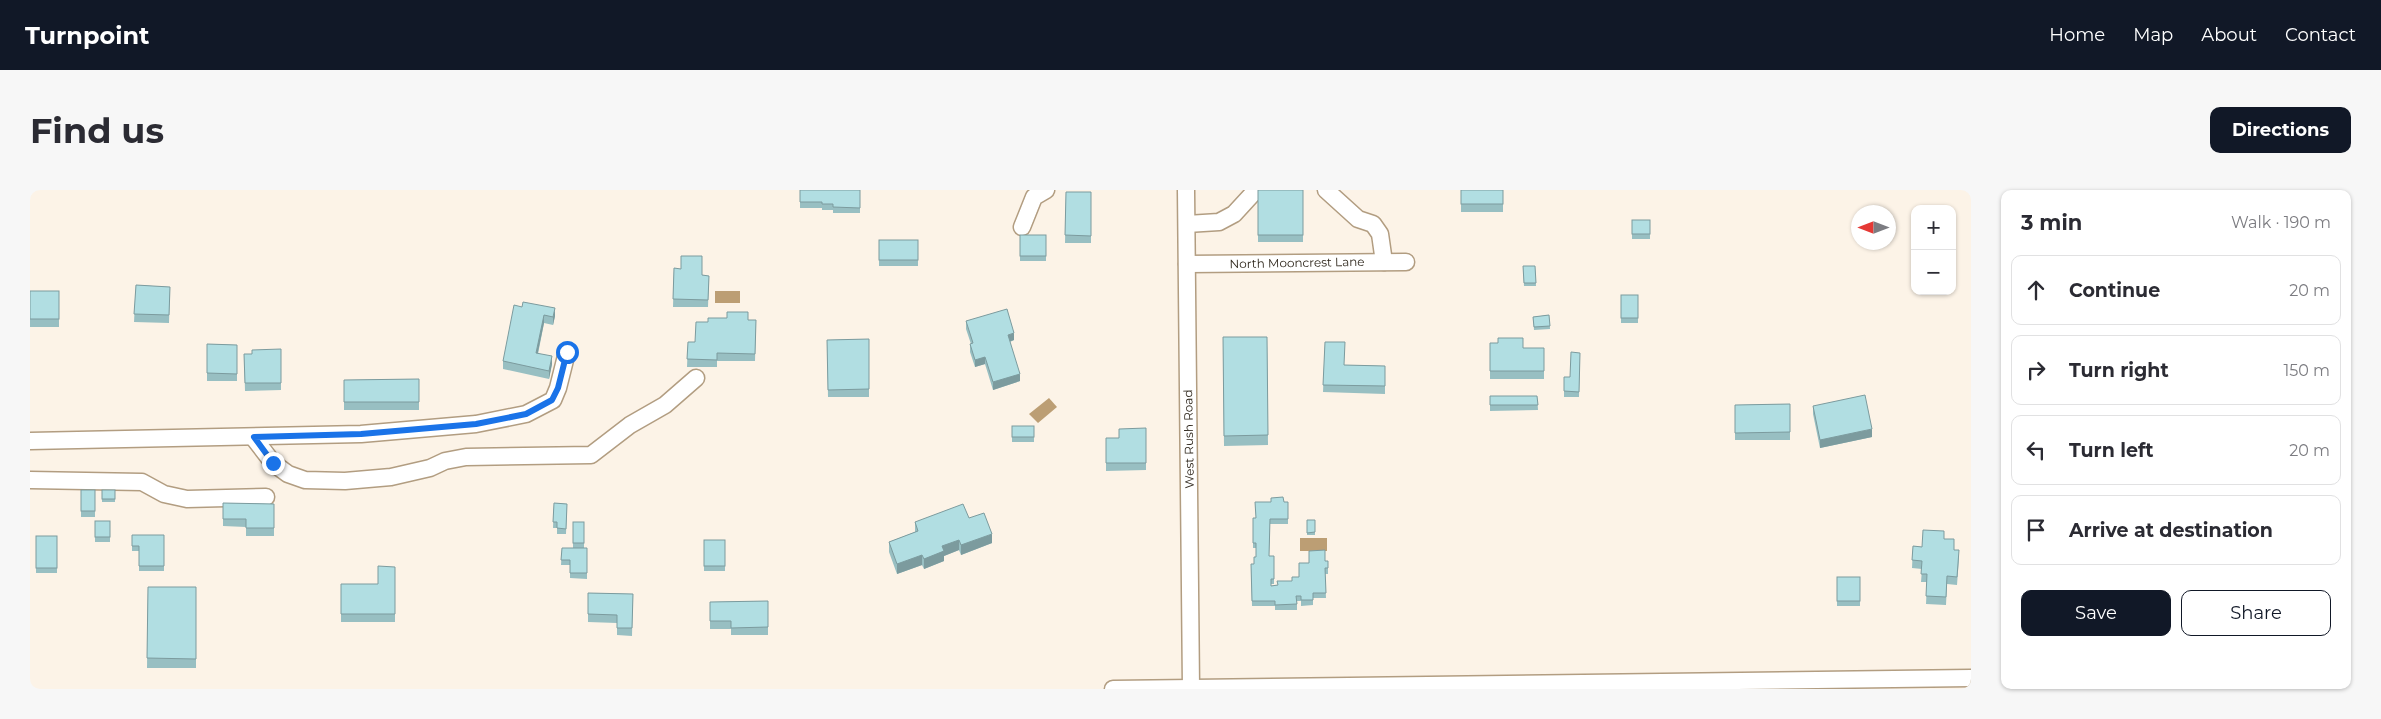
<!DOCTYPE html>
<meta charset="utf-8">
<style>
:root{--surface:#fff;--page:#f7f7f7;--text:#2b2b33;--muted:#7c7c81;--line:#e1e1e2;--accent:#111827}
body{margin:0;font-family:Montserrat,sans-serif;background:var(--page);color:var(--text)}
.controls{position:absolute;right:15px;top:15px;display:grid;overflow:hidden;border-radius:10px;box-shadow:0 1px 4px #0004}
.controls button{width:45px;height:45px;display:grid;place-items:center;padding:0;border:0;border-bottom:1px solid var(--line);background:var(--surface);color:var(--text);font:25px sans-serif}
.compass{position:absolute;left:1821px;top:15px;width:45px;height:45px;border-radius:50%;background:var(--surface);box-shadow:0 1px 4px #0004;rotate:270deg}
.stop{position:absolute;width:15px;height:15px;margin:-11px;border:4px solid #1a73e8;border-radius:50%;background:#fff}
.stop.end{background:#1a73e8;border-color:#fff;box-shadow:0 1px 5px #0008}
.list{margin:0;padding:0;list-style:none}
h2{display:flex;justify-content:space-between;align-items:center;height:65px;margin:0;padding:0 20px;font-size:21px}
h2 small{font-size:16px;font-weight:400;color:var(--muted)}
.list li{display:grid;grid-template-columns:32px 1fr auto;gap:15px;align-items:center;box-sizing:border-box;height:70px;margin:0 10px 10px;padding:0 10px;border:1px solid var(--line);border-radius:10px}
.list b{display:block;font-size:19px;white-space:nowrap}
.list em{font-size:16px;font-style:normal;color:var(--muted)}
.actions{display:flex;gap:10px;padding:15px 20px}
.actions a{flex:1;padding:11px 0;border:1px solid var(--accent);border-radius:10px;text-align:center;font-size:18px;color:var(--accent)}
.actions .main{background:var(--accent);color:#fff}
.icon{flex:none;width:28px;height:28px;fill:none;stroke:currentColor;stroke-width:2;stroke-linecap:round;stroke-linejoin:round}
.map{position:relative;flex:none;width:1941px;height:499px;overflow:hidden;border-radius:10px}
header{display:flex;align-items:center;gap:30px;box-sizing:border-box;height:70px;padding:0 25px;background:var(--accent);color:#fff}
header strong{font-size:24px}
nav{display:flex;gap:28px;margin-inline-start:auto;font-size:18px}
.intro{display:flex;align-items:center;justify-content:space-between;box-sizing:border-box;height:120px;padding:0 30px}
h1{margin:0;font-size:35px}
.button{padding:12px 22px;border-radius:10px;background:var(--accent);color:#fff;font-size:18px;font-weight:700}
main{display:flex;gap:30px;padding:0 30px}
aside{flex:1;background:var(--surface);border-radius:10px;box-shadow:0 1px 4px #0004}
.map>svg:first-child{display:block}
.water{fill:#bc9e74}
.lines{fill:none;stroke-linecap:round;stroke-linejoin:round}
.minor-casing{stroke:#b29d81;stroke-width:19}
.minor{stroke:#fff;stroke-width:16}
.wall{fill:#98bfc2}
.shaded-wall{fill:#7c9b9e}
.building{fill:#b1dee2;stroke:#7c9b9e}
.route{stroke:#1a73e8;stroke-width:6}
.labels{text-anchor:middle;stroke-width:5;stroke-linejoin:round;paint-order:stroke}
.street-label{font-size:12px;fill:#2d251a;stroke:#fff}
</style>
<header>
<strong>Turnpoint</strong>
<nav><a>Home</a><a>Map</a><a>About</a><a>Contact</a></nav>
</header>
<div class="intro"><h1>Find us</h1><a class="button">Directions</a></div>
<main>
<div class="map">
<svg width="1941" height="499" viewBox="0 0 1941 499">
<rect width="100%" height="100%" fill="#fcf3e7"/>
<!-- water -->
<g class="water">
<rect x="685" y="101" width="25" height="12"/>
<path d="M1019 208 1027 217 1008 233 999 224Z"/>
<rect x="1270" y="348" width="27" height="13"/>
</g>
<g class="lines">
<!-- minor casing -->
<g class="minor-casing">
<g id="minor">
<path d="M1156 0 1161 498"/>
<path d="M1296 0 1328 29 1343 34 1350 44 1354 72"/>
<path d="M1157 34 1189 32 1204 24 1226 0"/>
<path d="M992 37 1004 7 1016 0"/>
<path d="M1157 74 1376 72"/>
<path d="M223 247 243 273 258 284 275 290 315 291 361 287 400 278 415 271 436 267 561 265 600 235 635 215 666 188"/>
<path d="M0 251 331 244 446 234 496 224 523 210 528 198 537 162"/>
<path d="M0 290 112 292 134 304 157 309 236 307"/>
<path d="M1083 499 1941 488"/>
</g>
</g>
<!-- minor -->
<use href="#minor" class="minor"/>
</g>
<!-- wall -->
<g class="wall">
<path d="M770 0H830V23H803V20H792V18H770Z"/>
<rect x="1228" y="0" width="45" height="52"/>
<rect x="1431" y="0" width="42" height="22"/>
<path d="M1036 2H1061V53H1035Z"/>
<rect x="1602" y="30" width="18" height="19"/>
<rect x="990" y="45" width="26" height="26"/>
<rect x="849" y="50" width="39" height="26"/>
<path d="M1493 76H1505L1506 96H1494Z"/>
<path d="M644 78 672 85 679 86 678 117H643Z"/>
<path d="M106 95 140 97 139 133 104 132Z"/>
<rect x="0" y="101" width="29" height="36"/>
<rect x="1591" y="105" width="17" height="28"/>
<path d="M492 117 525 126 523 135 514 133 508 164 522 174 519 189 473 179V171Z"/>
<path d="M1519 125 1520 139 1504 140 1503 127Z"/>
<path d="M718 130H726L725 171H687V177H657L658 152H665L678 132Z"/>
<path d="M936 131 984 150 980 152 990 191 963 200 955 174 945 177 940 162V154H941L936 139Z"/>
<path d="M1193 147H1237L1238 255 1194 256Z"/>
<path d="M839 149V207H798L797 150Z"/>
<path d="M1295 152 1314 175 1355 176V204L1293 202Z"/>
<path d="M1460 153 1493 158H1514V189H1460Z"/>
<path d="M177 154 207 155V191H177Z"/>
<path d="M251 159V200L215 201 214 164H222Z"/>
<path d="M1550 163 1549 207H1534V187H1540Z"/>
<path d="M389 189V220H314V190Z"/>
<path d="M1460 206H1507L1508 220 1460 221Z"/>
<path d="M1760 214V250H1705V215Z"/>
<path d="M1783 216 1842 247 1790 258 1783 224Z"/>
<rect x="982" y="236" width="22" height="16"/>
<path d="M1116 238V280L1076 281V248H1089Z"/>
<rect x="51" y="300" width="14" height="27"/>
<rect x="72" y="300" width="13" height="12"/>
<path d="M1225 312H1258V334H1240L1239 366 1244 389V394H1241V396L1248 395 1262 391 1269 387 1279 373 1298 371V384H1295L1296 408H1283V415L1271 416V411H1267V420H1245V416H1222L1221 374H1224L1226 367V358H1223V328H1226Z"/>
<path d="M193 313 244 314V346H216V337L193 336Z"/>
<path d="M524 313 537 314 536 344H527V338H523Z"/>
<path d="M939 328 962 353 931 365 929 360 914 366V371L894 379 892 375 867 384 859 362V352L885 342V332Z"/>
<rect x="1277" y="330" width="8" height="15"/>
<rect x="65" y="331" width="15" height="21"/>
<rect x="543" y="332" width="11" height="26"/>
<path d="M102 345H134V381H109V361H102Z"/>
<rect x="6" y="346" width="21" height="37"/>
<path d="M1914 349 1924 360 1929 368 1927 395 1917 394 1916 415 1896 414 1897 392H1891L1892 379 1882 378 1883 356 1892 357Z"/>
<rect x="674" y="350" width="21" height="31"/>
<path d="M532 358H557V389L540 388V375H531Z"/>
<path d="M365 377V432H311V394H348Z"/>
<rect x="1807" y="387" width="23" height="29"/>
<path d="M118 397H166V478H117Z"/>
<path d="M558 403 603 404 602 446 587 445V433L558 432Z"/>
<path d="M738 411V445H701V439H680V412Z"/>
</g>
<!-- shaded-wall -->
<g class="shaded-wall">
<path d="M525 118V126L523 135V127Z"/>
<path d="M514 125V133L506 171V163Z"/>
<path d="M984 143V150L978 152V145Z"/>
<path d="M522 166V174L519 189V181Z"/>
<path d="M955 167V174L945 177V170Z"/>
<path d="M990 184V191L963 200V192Z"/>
<path d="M1842 239V247L1790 258V250Z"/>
<path d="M962 344V353L931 365V355Z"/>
<path d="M929 350V360L914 366V371L894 379V369L912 356Z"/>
<path d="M892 365V375L867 384V374Z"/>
</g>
<!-- building -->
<g class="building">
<path d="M770 0H830V18L803 17V14H792V12H770Z"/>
<rect x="1228" y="0" width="45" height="45"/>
<rect x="1431" y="0" width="42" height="14"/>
<path d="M1036 2H1061V46L1035 45Z"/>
<rect x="1602" y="30" width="18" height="14"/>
<rect x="990" y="45" width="26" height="21"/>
<rect x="849" y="50" width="39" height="20"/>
<path d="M651 66H672V85L679 86 678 110 643 109 644 78 651 79Z"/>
<path d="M1493 76H1505L1506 93H1494Z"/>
<path d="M106 95 140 97 139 125 104 124Z"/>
<rect x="0" y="101" width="29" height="28"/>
<rect x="1591" y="105" width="17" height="23"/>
<path d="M493 112 525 118 523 127 514 125 506 163 522 166 519 181 473 171 484 115 492 117Z"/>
<path d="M977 119 984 143 978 145 990 184 963 192 955 167 945 170 940 154 943 153 936 131Z"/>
<path d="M697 122H718V130H726L725 164 687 163V170L657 169 658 152H665L666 132H678V128H697Z"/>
<path d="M1519 125 1520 136 1504 137 1503 127Z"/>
<path d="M1193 147H1237L1238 245 1194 246Z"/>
<path d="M1468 148H1493V158H1514V181H1460V153H1468Z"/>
<path d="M839 149V199L798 200 797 150Z"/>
<path d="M1295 152H1315L1314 175 1355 176V196L1293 195Z"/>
<path d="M177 154 207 155V184L177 183Z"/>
<path d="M251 159V193H215L214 164H222V160Z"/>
<path d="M1541 162 1550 163 1549 202 1534 201V187H1540Z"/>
<path d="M389 189V212H314V190Z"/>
<path d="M1835 205 1842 239 1790 250 1783 216Z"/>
<path d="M1460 206H1507L1508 215H1460Z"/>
<path d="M1760 214V242L1705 243V215Z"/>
<rect x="982" y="236" width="22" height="11"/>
<path d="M1116 238V273H1076V248H1089V239Z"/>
<rect x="51" y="300" width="14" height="21"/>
<rect x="72" y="300" width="13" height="9"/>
<path d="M1253 307 1254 312H1258V329H1240L1239 366H1244V389H1241V396L1248 395 1247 391H1262V387H1269V373H1279V361L1295 360V371H1298V378H1295L1296 403H1283V410H1271V406H1266L1267 414 1245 415V411H1222L1221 374H1224V367H1226V353H1223V328H1226L1225 312H1241V308Z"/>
<path d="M193 313 244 314V338H216V329H193Z"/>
<path d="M524 313 537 314 536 339 527 338V332H523Z"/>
<path d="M933 314 939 328 954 323 962 344 931 355 929 350 912 356 914 361 894 369 892 365 867 374 859 352 888 341 885 332Z"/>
<path d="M1277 330H1285V342L1277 343Z"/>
<rect x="65" y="331" width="15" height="16"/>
<rect x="543" y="332" width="11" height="21"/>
<path d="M1893 340 1914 341V349H1924V360H1929L1927 387 1917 386 1916 407 1896 406 1897 384H1891L1892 371 1882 370 1883 356 1892 357Z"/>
<path d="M102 345H134V376H109V356H102Z"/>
<rect x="6" y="346" width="21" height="32"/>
<rect x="674" y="350" width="21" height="26"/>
<path d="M532 358H557V383H540V370H531Z"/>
<path d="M348 376 365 377V424H311V394H348Z"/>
<rect x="1807" y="387" width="23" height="24"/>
<path d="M118 397H166V469L117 468Z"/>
<path d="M558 403 603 404 602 438H587V425L558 424Z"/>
<path d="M738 411V437L701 438V431H680V412Z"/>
</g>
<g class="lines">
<!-- route -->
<path class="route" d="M243 273 224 247 331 244 446 234 496 224 522 210 528 198 537 162"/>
</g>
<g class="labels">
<!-- street labels -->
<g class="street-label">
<text transform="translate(1267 73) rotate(-1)" y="4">North Mooncrest Lane</text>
<text transform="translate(1159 249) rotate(-91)" y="4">West Rush Road</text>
</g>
</g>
</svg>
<div class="controls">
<button>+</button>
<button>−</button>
</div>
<svg class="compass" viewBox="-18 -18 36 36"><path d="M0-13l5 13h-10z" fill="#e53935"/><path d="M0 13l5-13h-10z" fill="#7c7c81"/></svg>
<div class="stop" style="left:537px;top:162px"></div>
<div class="stop end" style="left:243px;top:273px"></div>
</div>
<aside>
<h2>3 min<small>Walk · 190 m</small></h2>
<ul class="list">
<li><svg class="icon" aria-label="ahead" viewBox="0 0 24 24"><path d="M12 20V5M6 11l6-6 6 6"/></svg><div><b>Continue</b></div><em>20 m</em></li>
<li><svg class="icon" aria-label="right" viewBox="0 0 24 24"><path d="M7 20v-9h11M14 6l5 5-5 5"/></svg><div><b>Turn right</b></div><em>150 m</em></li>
<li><svg class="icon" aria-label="left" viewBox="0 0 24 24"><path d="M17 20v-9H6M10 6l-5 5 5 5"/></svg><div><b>Turn left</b></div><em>20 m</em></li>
<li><svg class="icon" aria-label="arrive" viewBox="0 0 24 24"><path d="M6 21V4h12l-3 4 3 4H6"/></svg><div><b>Arrive at destination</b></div></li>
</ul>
<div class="actions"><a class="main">Save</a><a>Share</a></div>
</aside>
</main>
